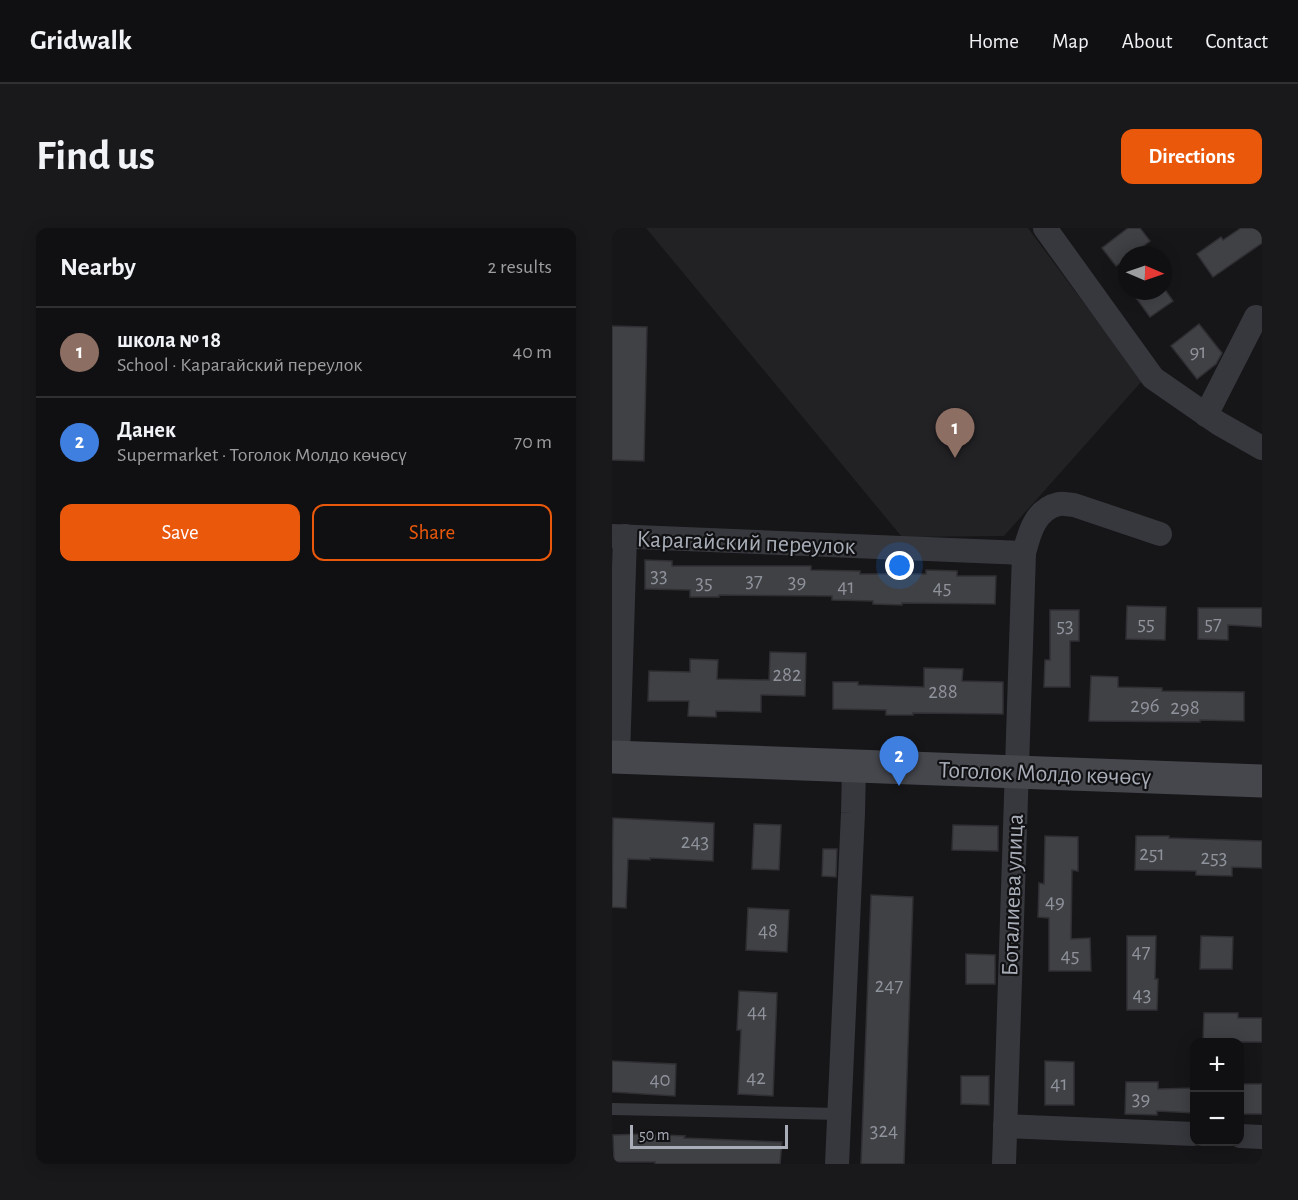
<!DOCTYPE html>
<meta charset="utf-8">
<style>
:root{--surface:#101012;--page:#19191b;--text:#f1f3f6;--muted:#9c9d9f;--line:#303032;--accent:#ea580c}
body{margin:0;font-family:"Alegreya Sans",sans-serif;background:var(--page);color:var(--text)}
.controls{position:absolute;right:18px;bottom:18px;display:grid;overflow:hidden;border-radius:12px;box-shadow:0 3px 15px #0003}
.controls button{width:54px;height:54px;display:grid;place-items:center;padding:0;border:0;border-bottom:2px solid var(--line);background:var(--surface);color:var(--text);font:30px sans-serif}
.compass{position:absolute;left:506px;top:18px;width:54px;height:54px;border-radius:50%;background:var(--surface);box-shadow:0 3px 15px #0003;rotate:92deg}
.scale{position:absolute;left:18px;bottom:15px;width:158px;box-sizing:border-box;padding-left:6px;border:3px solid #a8adb8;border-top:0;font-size:16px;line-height:21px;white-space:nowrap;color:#a8adb8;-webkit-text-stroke:4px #111113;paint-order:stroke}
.you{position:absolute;left:288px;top:338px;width:21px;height:21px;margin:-15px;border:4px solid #fff;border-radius:50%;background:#1a73e8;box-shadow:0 0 0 9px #1a73e833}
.badge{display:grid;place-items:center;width:39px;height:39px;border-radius:50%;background:var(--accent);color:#fff;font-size:20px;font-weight:700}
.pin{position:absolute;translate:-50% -50px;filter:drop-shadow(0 2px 3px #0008)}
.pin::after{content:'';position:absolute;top:32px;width:21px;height:18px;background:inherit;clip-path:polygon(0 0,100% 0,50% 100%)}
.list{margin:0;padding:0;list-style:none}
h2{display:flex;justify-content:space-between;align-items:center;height:78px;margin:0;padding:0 24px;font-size:26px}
h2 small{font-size:20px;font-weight:400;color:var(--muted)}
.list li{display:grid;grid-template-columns:39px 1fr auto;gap:18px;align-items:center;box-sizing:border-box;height:90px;padding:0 24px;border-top:2px solid var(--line)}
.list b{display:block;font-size:22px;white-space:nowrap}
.list p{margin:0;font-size:20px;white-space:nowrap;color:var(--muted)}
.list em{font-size:20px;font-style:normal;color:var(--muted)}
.actions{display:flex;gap:12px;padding:18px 24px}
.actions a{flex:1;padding:14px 0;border:2px solid var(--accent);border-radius:12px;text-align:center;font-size:21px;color:var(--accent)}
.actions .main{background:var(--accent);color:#fff}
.map{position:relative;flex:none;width:650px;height:936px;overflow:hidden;border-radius:12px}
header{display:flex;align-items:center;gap:36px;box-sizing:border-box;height:84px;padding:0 30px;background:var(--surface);border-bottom:2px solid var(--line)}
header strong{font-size:28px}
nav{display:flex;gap:33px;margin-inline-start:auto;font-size:21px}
.intro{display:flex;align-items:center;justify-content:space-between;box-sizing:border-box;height:144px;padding:0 36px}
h1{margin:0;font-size:42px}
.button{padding:15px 27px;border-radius:12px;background:var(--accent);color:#fff;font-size:21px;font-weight:700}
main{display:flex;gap:36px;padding:0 36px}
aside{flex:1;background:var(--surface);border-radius:12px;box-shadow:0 3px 15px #0003}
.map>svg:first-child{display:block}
.built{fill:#222225}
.building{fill:#404145;stroke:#303034;stroke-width:1.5}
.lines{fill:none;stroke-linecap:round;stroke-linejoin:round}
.service{stroke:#37383d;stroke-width:12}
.minor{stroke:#37383d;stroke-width:24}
.secondary{stroke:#45474d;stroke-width:33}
.labels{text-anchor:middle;stroke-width:4.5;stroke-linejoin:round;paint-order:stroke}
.number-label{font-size:21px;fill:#8e929b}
.street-label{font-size:24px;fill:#a8adb8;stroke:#111113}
</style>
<header>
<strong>Gridwalk</strong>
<nav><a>Home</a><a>Map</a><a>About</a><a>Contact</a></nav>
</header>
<div class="intro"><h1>Find us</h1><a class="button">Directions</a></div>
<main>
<aside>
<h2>Nearby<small>2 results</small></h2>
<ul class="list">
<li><span class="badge" style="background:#8d6e63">1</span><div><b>школа № 18</b><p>School · Карагайский переулок</p></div><em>40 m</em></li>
<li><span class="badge" style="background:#3f7fe0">2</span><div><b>Данек</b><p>Supermarket · Тоголок Молдо көчөсү</p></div><em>70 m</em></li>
</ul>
<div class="actions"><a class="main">Save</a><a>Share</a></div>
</aside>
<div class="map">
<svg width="650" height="936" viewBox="0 0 650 936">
<rect width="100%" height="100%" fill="#161618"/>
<!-- built -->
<path class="built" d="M34 0H416L530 153 392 308 290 309Z"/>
<!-- building -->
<g class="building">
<path d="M516 0H528L538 13 519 27H515V30L504 38 490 20Z"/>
<path d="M629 0H650V15L601 49 585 26 609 9 611 12Z"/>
<path d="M519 63H554L561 73 538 89Z"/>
<path d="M587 96 610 125 604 136 585 151 559 118Z"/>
<path d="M0 98 35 99 32 233 0 232Z"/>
<path d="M33 332 60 333V338H199V342L248 343V346H314V342L345 343V348H384L383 376 290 375V377L261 376V373L220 372V368L107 367V369H78V362L33 361Z"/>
<path d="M515 378 554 379 553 412 514 411Z"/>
<path d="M586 380H650V399L616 397V412L586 411Z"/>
<path d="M438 382H467V413H458V459H432L433 432H438Z"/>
<path d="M158 424 194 425 193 468 149 467V484L104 483V489L76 488 77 473H36L37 443 78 444V431L106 432 105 451 157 452Z"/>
<path d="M312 440 351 441 350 453 391 454V486L301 485V487H274V482L221 481V454H246V457L312 459Z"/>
<path d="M479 448 506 449V459L550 460V463L632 464V493L588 492V494L477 493Z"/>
<path d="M1 590 102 595 101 633 38 630V632L16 631 14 680 0 679Z"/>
<path d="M142 596 169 597 167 642 140 641Z"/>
<path d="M341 597 386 598V623L340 622Z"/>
<path d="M433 608 466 609V643L460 642 459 711 478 710 479 743H437V690L426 689 427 655 432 656Z"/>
<path d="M524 608H557V610L650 613V640L620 639V648L584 647V643L523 642Z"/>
<path d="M211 621H225L224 649 210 648Z"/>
<path d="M259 667 301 669 292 936H249Z"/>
<path d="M136 680 177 682 175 724 134 722Z"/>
<path d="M515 708H544L543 751H546L545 782H515Z"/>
<path d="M589 708 621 709 620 741H588Z"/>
<path d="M354 726 383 727V756H354Z"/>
<path d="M127 763 165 765 161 868 126 866 129 802H125Z"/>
<path d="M592 785H626V790H650V814H591Z"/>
<path d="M0 833 64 836 63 868 0 864Z"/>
<path d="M433 833 462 834V877H433Z"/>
<path d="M349 848H377V877L349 876Z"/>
<path d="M514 854H546V861L582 860V885L545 883V887L513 886Z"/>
<rect x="627" y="856" width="23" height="30"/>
<path d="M33 906 73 908 72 910 170 914 168 936H43V934H2L1 907Z"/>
</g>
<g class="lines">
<!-- service -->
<path class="service" d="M0 881 227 886"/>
<!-- minor -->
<g class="minor">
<path d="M433 0 541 150 606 195 650 220"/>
<path d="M594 187 644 89"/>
<path d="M0 308 412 325"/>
<path d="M6 529 13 308"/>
<path d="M393 898 582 906"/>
<path d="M628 908 650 909"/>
<path d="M225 936 241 585 242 538"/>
<path d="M392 936 412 325C417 306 423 281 447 276 452 275 457 277 462 277L548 306"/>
</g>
<!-- secondary -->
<path class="secondary" d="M0 529 650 553"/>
</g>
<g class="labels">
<!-- number labels -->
<g class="number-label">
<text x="586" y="130">91</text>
<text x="47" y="354">33</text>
<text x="142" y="359">37</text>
<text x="185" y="360">39</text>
<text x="92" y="361">35</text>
<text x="234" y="365">41</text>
<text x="330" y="366">45</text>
<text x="534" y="402">55</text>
<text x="601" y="402">57</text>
<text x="453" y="404">53</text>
<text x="175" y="453">282</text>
<text x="331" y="470">288</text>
<text x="533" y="484">296</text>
<text x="573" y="486">298</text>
<text x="83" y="620">243</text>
<text x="540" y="632">251</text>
<text x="602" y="636">253</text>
<text x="443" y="680">49</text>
<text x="156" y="709">48</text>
<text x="529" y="730">47</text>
<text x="458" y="734">45</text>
<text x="277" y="764">247</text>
<text x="530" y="773">43</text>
<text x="145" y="790">44</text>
<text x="144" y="856">42</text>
<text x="48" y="858">40</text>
<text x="447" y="862">41</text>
<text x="529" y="877">39</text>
<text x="272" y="909">324</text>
</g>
<!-- street labels -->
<g class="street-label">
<text transform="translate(134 314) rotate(2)" y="8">Карагайский переулок</text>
<text transform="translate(433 545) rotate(2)" y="8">Тоголок Молдо көчөсү</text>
<text transform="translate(400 667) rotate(-88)" y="8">Боталиева улица</text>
</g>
</g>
</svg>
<div class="controls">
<button>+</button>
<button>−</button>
</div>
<svg class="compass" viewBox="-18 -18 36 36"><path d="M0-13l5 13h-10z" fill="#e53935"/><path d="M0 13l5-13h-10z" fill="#9c9d9f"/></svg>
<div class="scale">50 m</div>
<div class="you"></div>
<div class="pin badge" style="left:343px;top:230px;background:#8d6e63">1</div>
<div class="pin badge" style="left:287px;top:558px;background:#3f7fe0">2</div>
</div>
</main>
